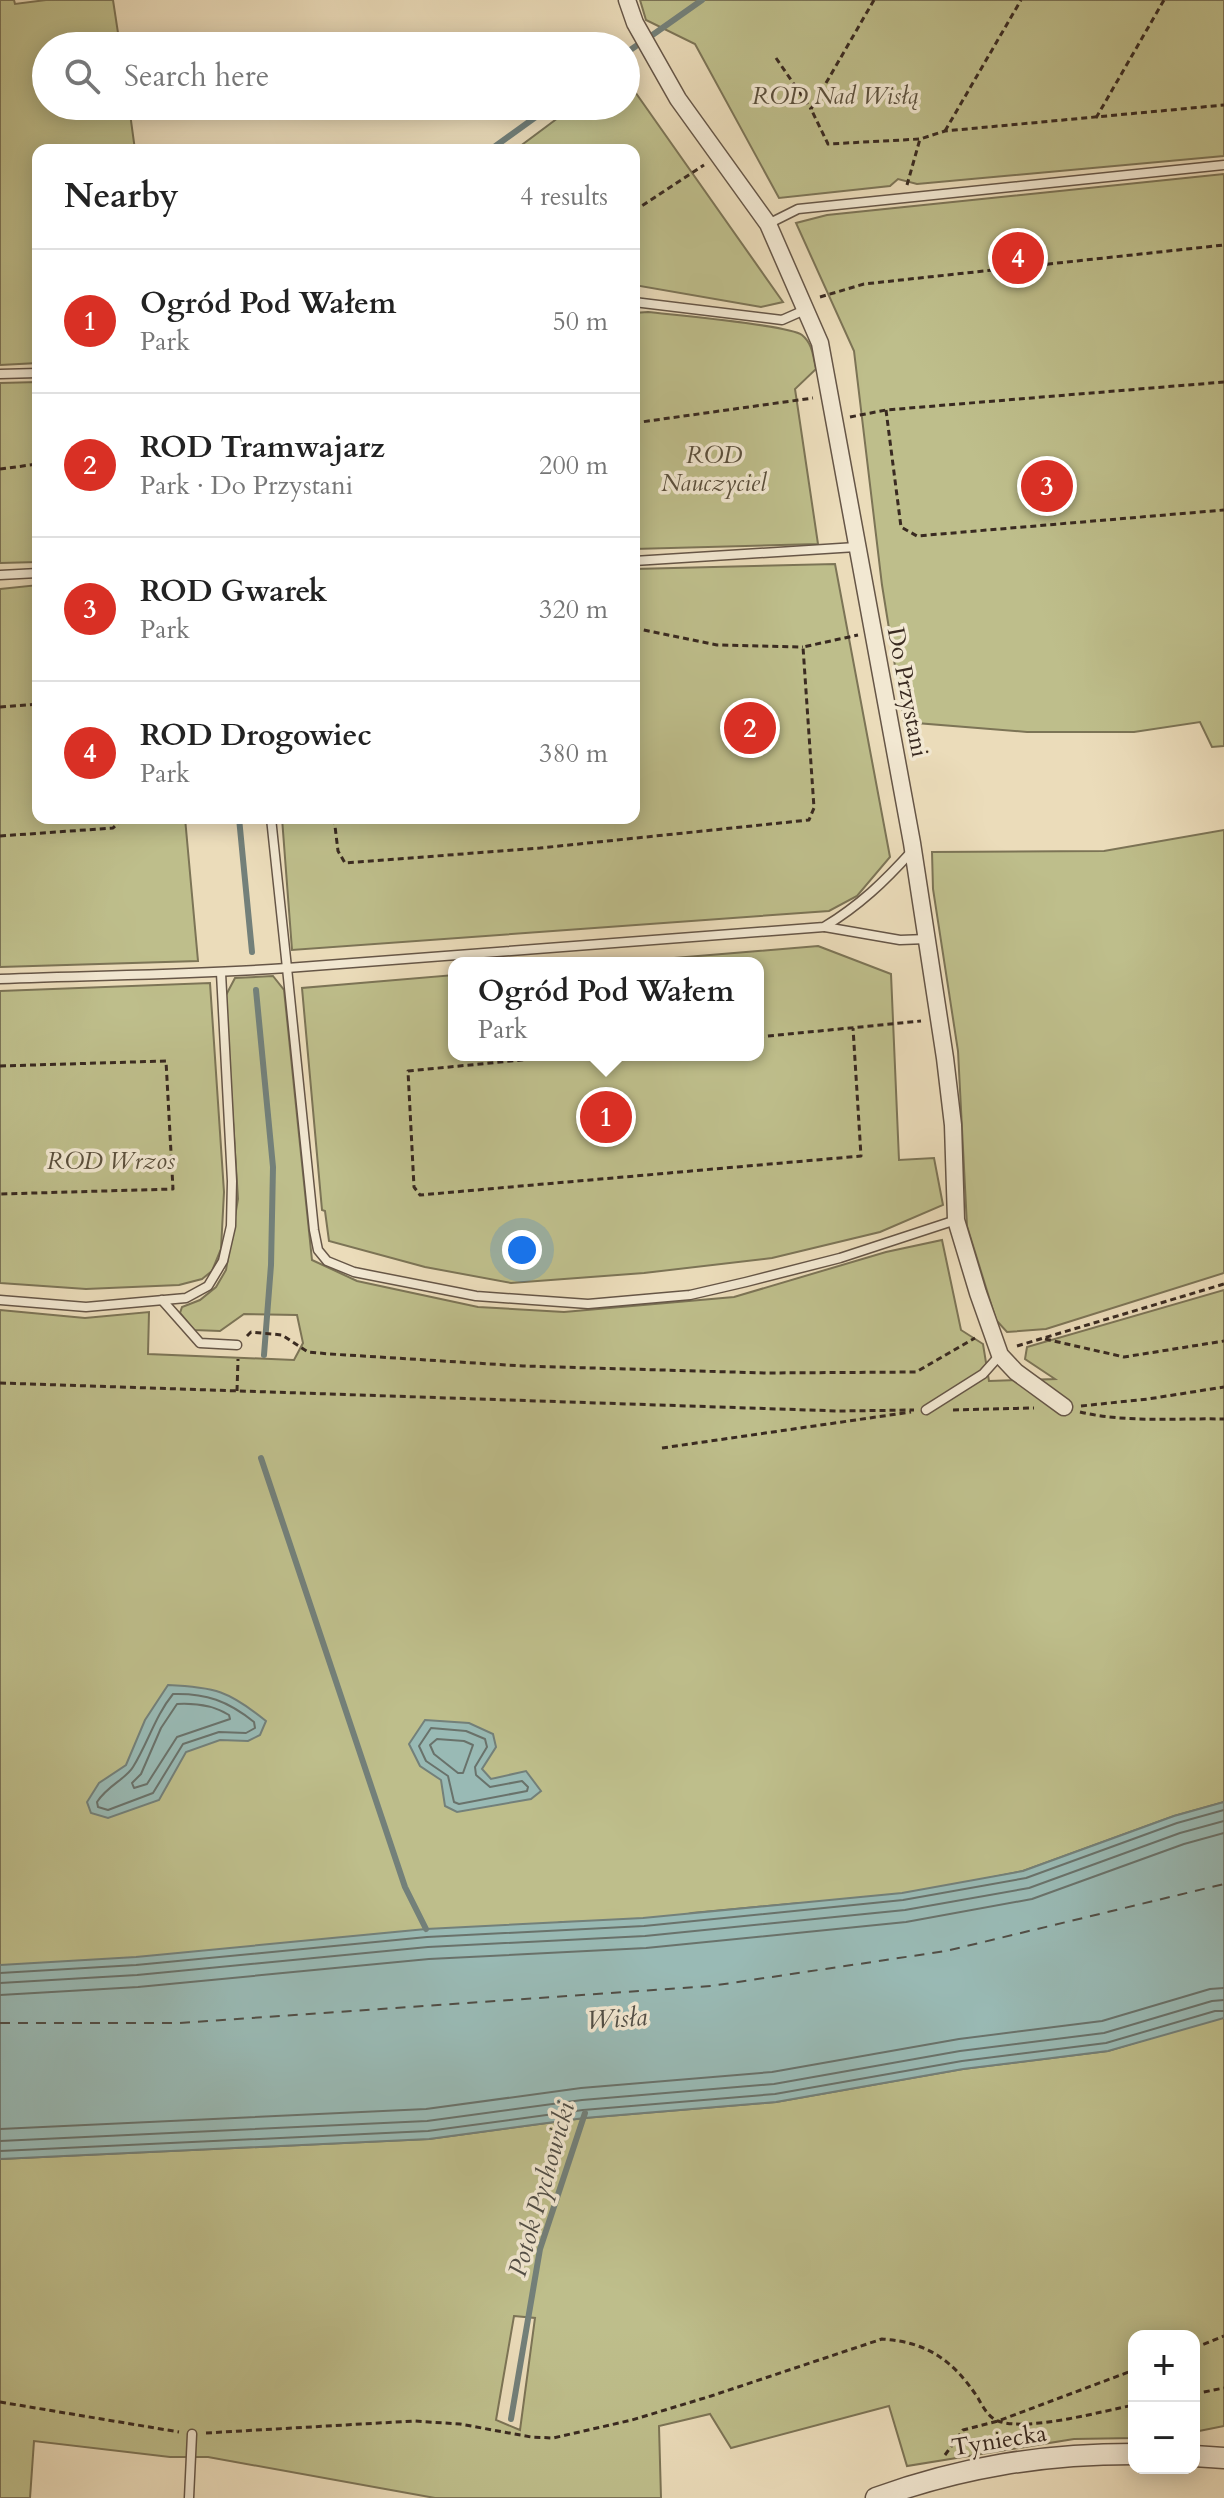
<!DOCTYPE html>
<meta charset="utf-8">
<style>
:root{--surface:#fff;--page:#f2f2f2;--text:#222;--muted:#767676;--line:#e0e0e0;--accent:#d93025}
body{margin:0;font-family:Cardo,serif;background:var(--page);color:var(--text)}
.controls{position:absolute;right:24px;bottom:24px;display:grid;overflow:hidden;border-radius:16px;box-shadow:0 4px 20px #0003}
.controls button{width:72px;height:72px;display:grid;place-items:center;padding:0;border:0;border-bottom:2px solid var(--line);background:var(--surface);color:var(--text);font:40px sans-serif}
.you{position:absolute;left:522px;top:1250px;width:28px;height:28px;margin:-20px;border:6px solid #fff;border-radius:50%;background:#1a73e8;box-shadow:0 0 0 12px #1a73e833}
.badge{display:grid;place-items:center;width:52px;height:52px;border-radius:50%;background:var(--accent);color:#fff;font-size:26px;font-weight:700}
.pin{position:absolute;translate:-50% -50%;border:4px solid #fff;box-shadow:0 2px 8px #0006}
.popup{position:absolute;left:448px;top:957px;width:316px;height:104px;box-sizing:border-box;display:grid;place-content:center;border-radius:16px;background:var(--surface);filter:drop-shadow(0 2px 6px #0005);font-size:26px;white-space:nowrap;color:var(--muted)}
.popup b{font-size:30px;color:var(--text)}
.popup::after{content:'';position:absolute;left:50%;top:100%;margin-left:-16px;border:16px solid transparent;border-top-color:var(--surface)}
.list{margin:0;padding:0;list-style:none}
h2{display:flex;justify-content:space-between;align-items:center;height:104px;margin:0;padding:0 32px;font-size:34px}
h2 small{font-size:26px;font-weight:400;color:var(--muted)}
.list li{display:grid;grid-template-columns:52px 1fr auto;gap:24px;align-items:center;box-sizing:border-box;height:144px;padding:0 32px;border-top:2px solid var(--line)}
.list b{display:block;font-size:30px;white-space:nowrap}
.list p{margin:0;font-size:26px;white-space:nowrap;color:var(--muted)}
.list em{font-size:26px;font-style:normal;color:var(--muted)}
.icon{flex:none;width:44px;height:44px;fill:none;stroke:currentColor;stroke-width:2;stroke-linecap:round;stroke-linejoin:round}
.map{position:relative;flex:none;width:1224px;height:2498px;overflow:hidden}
.search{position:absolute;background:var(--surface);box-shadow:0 4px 20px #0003;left:32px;top:32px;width:608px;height:88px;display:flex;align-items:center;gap:20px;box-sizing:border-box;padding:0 28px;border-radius:44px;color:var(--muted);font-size:30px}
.panel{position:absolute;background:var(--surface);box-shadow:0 4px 20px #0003;left:32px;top:144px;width:608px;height:680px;border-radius:16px}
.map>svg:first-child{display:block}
.green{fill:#bebe8b;stroke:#7c7456;stroke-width:2;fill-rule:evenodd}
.water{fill:#99bab5;stroke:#73807a;stroke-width:2}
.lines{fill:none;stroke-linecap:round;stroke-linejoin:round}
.shore{stroke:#69726b;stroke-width:2}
.stream{stroke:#73807a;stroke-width:6}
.ferry{stroke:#514e46;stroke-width:2;stroke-dasharray:10 8;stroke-linecap:butt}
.service-casing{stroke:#665647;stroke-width:11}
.minor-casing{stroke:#665647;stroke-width:19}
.tertiary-casing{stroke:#665647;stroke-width:23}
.path{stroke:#392a21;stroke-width:3;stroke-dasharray:6 4;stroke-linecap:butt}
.service{stroke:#f2e8d2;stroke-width:8}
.minor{stroke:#f2e8d2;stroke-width:16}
.tertiary{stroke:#f2e8d2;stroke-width:20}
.labels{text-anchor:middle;stroke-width:7;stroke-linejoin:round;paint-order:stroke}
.park-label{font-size:24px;font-style:italic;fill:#5a4f3c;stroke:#f2e8d2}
.street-label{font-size:24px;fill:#392a21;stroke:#f2e8d2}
.water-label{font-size:26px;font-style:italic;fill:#514e46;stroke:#f2e8d2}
</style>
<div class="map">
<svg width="1224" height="2498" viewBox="0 0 1224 2498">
<rect width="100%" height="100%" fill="#ebdcba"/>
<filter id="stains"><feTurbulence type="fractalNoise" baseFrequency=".0025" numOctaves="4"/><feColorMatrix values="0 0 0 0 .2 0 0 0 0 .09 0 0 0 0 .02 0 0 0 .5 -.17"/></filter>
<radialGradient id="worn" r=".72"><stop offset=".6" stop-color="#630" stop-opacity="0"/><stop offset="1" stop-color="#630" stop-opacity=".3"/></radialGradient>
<!-- green -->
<g class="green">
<path d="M0 0H14L15 4 46 0H113L120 46H46V106H129L135 150H38V363L0 365Z"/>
<path d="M640 0H1224V156L917 184 898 179 890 186 779 198 695 44 646 20Z"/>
<path d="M626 79 783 302 761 307 634 285V150H515L574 106H626Z"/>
<path d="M1224 174V746L1212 747 1200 722 1134 732H1027L904 722 882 585 854 351 796 223 827 215Z"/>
<path d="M648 312C673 315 789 325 802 335 813 344 813 357 816 369L795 389 818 544 634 549V313Z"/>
<path d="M38 382V562L0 563V383Z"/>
<path d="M835 564 890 857 857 896 829 911 292 950 282 818H634V569Z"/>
<path d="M38 585V818H185L198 961 0 967V589Z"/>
<path d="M1224 830V1273L1046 1329 1007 1332 996 1320 967 1226 958 1051 933 889 932 852 1104 851Z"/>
<path d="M818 946 891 974 899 1160 934 1158 943 1205 880 1232 772 1258 644 1273 511 1283 425 1267 329 1241 325 1211 322 1210 302 988 454 975V1055H758V963H614Z"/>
<path d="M273 976 284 990 312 1260 357 1281 478 1307 564 1312 734 1297 886 1252 942 1240 961 1330 983 1344 989 1381 1055 1379 1025 1359 1027 1347 1224 1290V1802L1174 1816 1023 1871 925 1891 820 1906 800 1903 692 1913 662 1921 561 1922 502 1939 0 1975V1310L85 1318 149 1312 148 1354 294 1360 303 1343 297 1315 244 1314 220 1331 194 1330 180 1313 182 1307 200 1300 216 1287 226 1270 238 1199 225 997 235 978Z"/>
<path d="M210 983 224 1192 221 1249 212 1271 202 1279 179 1285 86 1289 0 1283V991Z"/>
<path d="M1217 2018H1224V2426L1194 2432V2336H1134V2438L1074 2439 907 2466 889 2406 731 2448 710 2414 659 2426 661 2498H435L208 2457H170L34 2441 30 2498H0V2159L429 2139 584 2118 776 2102 963 2069 1108 2051ZM514 2316 535 2318 520 2430 496 2420Z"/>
</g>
<!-- water -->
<g class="water">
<path d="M168 1685C215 1687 229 1691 266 1721L260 1735 248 1741 220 1740 186 1752 159 1800 108 1818 91 1813 87 1802 99 1783 126 1765 145 1720Z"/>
<path d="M425 1720 469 1723 493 1734 496 1747 482 1769 491 1779 526 1771 541 1791 531 1799 457 1812 445 1806 441 1780 420 1766 409 1744Z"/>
<path d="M1224 1802V2018L1108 2051 963 2069 776 2102 584 2118 429 2139 0 2159V1965L136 1957 426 1929 643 1918 902 1893 1023 1871 1174 1816Z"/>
</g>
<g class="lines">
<!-- shore -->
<g class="shore">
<path d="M173 1694C206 1693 228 1701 254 1722L255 1728 246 1733 219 1732 183 1744 153 1793 108 1810 98 1807 97 1802C108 1785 126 1779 133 1767 148 1743 155 1716 173 1694Z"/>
<path d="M177 1704C196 1703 213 1705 229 1715L230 1719 177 1737 147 1784 134 1788 132 1783 141 1774 161 1728Z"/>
<path d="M431 1728 466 1731 485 1739 487 1747 475 1767 476 1775 490 1787 522 1781 528 1787 527 1791 459 1804 454 1802 448 1776 426 1761 419 1746Z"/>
<path d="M437 1739 464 1741 473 1745 463 1773H458L434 1754 430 1745Z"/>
<path d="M0 1973 136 1965 427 1937 644 1926 903 1900 1026 1878 1177 1823 1224 1810"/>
<path d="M0 1983 137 1975 428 1947 645 1936 905 1910 1029 1888 1180 1833 1224 1821"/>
<path d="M0 1995 138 1987 429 1959 646 1948 906 1922 1032 1899 1184 1844 1224 1833"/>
<path d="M0 2129 426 2109 581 2088 772 2072 959 2039 1102 2021 1210 1989 1224 1988"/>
<path d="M0 2141 427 2121 582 2100 774 2084 960 2051 1104 2033 1212 2001 1224 2000"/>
<path d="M0 2151 428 2131 583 2110 775 2094 962 2061 1106 2043 1215 2011H1224"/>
</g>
<!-- stream -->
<g class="stream">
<path d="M651 36 702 0"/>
<path d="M626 53 636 46"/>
<path d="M490 150 551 106"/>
<path d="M239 818 252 952"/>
<path d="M256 990 273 1167 271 1265 264 1355"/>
<path d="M261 1458 405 1887 426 1929"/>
<path d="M511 2419 540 2249 585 2113"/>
</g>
<!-- ferry -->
<path class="ferry" d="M0 2023H180L711 1986 946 1951 1224 1884"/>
<!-- service casing -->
<g class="service-casing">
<g id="service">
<path d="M768 224 798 209 1224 165"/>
<path d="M634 302 782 320 807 309"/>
<path d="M0 374 38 373"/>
<path d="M634 561 856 547"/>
<path d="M0 575 38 573"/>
<path d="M271 818 287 968 824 927C860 905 884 882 912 851"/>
<path d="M825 927 900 940 927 939"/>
<path d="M0 979C96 975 192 975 287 968L314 1230 318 1250 327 1261 354 1272 476 1296 588 1304 690 1295 746 1282 840 1258 956 1220"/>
<path d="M0 1300 86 1307 186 1298 208 1286 223 1261 231 1226 232 1181 221 973"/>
<path d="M162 1300 200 1343 237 1345"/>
<path d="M926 1410 983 1374 1000 1355"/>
<path d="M189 2498 192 2434"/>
</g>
</g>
<!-- minor casing -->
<g class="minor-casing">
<path id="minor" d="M627 0 635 23 678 99 768 224 820 343 912 843 945 1058 953 1125 956 1220 978 1293 1000 1355 1016 1372 1064 1407"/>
</g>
<!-- tertiary casing -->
<g class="tertiary-casing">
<g id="tertiary">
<path d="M1194 2456 1224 2458"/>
<path d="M876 2498C961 2467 1043 2454 1134 2454"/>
</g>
</g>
<!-- path -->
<g class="path">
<path d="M874 0 811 109 828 144 920 139 945 131 1224 105"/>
<path d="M776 58 811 109"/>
<path d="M1096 118 1164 0"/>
<path d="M945 131 1021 0"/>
<path d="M907 185 920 139"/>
<path d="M634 211 704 165"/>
<path d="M820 297 864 284 1224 245"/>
<path d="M886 410 901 527 917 536 1224 510"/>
<path d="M850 417 886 410 1224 382"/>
<path d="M634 423 813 398"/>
<path d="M0 469 38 464"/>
<path d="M634 628 717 645 803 647"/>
<path d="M0 707 38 704"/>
<path d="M334 818 338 851 345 863 540 848 809 820 814 808 803 647 858 635"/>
<path d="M0 836 113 828 123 818"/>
<path d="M758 1037 921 1021"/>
<path d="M573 1055 408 1071 414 1187 420 1195 861 1156 853 1028"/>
<path d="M0 1066 166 1061 173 1189 0 1194"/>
<path d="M247 1336 251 1332 282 1335 308 1352 330 1354 523 1366 766 1373 916 1372 975 1338"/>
<path d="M1045 1339 1124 1357 1224 1341"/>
<path d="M1017 1346 1224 1284"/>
<path d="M0 1383 839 1411 914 1410"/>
<path d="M237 1391 238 1359"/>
<path d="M1081 1406 1148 1399 1224 1387"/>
<path d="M953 1410 1034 1408"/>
<path d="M1080 1412C1126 1423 1177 1418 1224 1419"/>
<path d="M662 1448 911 1412"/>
<path d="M1194 2348 1224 2336"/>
<path d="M1194 2394 1224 2388"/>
<path d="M0 2402 179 2432"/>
<path d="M206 2433 414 2421 460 2424 531 2437 553 2438 632 2420 711 2396 882 2339C927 2342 953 2360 978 2398 983 2407 988 2417 998 2421 1027 2432 1103 2411 1134 2405"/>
<path d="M945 2455 963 2430 998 2421 1134 2370"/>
</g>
<!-- service -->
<use href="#service" class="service"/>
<!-- minor -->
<use href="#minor" class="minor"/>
<!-- tertiary -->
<use href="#tertiary" class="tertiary"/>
</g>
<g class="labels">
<!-- park labels -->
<g class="park-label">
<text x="835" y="104">ROD Nad Wisłą</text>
<text x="714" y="463">ROD<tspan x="714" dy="28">Nauczyciel</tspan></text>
<text x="111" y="1169">ROD Wrzos</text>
</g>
<!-- street labels -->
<g class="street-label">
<text transform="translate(908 692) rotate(79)" y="8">Do Przystani</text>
<text transform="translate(999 2440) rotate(-9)" y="8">Tyniecka</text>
</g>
<!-- water labels -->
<g class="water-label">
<text transform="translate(617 2018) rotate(-4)" y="9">Wisła</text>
<text transform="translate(541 2189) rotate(-74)" y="9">Potok Pychowicki</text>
</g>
</g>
<rect width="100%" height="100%" filter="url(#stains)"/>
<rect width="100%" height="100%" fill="url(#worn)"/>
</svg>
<div class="controls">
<button>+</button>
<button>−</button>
</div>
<div class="you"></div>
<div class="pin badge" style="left:606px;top:1117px">1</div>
<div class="popup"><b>Ogród Pod Wałem</b>Park</div>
<div class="pin badge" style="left:750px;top:728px">2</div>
<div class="pin badge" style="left:1047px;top:486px">3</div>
<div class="pin badge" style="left:1018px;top:258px">4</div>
<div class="search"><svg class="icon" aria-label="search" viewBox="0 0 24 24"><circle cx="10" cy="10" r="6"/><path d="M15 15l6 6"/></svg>Search here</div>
<section class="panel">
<h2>Nearby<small>4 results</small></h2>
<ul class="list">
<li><span class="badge">1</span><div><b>Ogród Pod Wałem</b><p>Park</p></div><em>50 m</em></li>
<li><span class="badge">2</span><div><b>ROD Tramwajarz</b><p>Park · Do Przystani</p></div><em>200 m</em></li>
<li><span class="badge">3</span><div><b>ROD Gwarek</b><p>Park</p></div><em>320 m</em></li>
<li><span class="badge">4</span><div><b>ROD Drogowiec</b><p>Park</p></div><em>380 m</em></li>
</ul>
</section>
</div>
